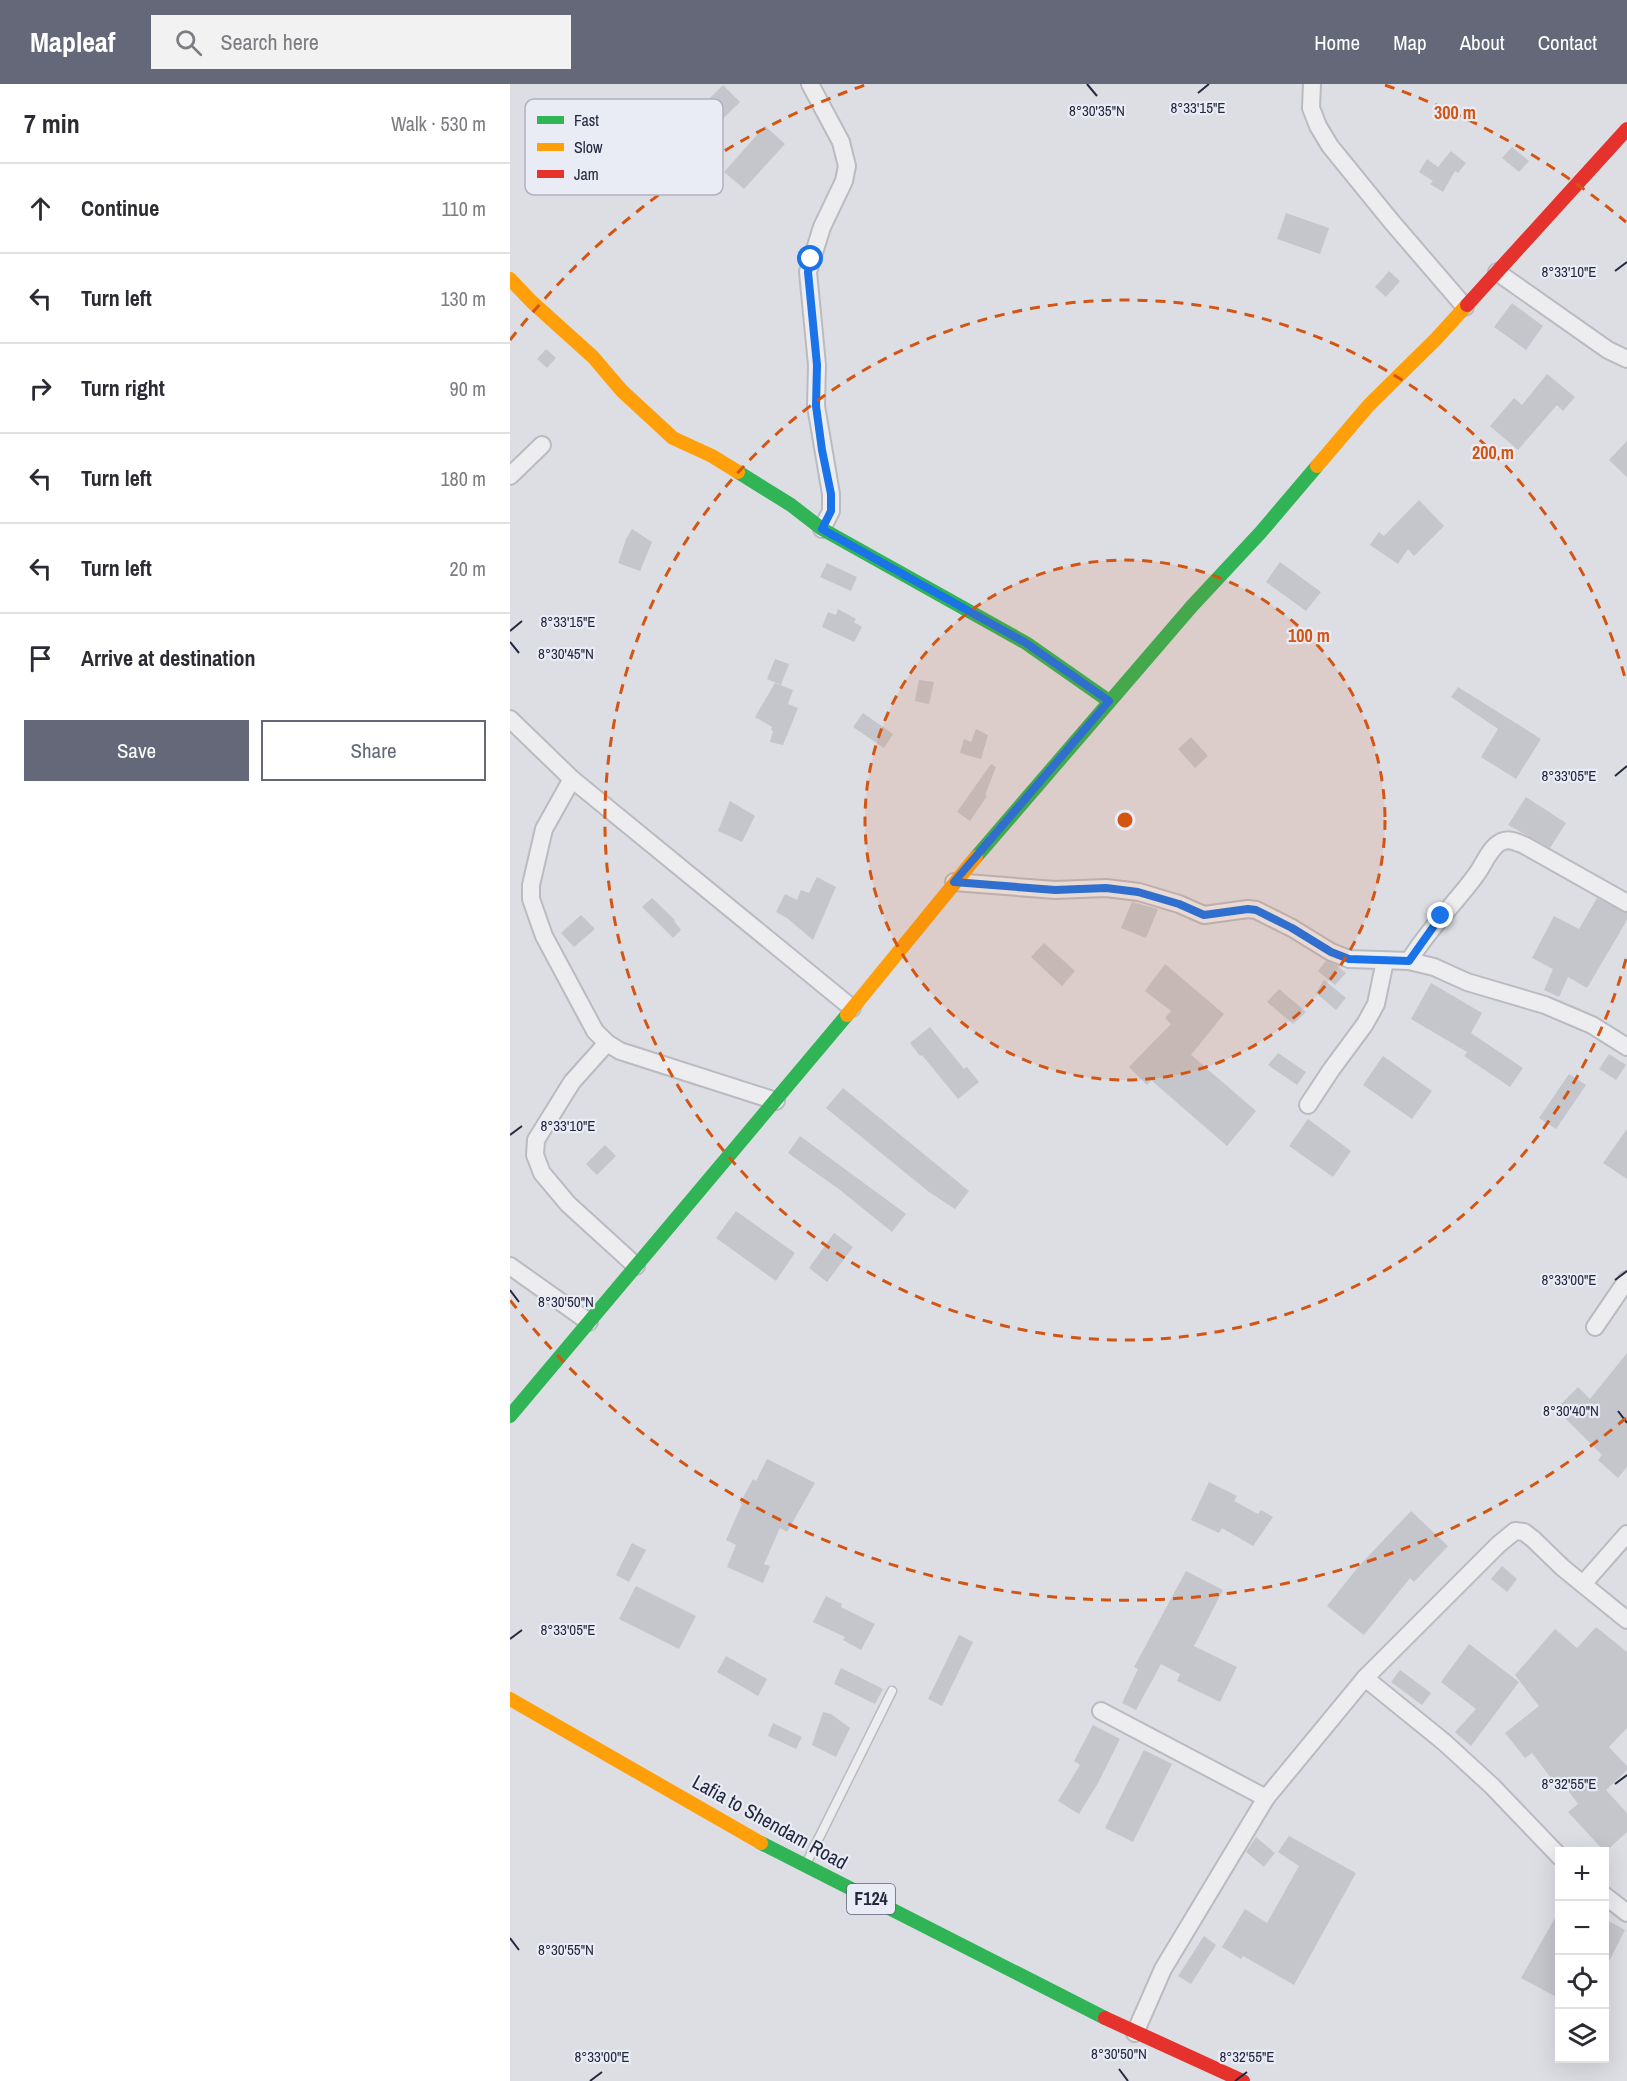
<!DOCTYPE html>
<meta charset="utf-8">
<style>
:root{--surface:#fff;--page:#f2f2f3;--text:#2b2b33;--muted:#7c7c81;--line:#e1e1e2;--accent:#646878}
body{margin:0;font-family:"Archivo Narrow",sans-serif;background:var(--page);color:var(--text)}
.controls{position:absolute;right:18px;bottom:18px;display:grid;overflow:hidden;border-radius:0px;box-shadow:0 6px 24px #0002}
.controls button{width:54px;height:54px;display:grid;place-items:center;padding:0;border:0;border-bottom:2px solid var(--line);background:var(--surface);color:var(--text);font:30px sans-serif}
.stop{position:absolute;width:18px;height:18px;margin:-14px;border:4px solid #1a73e8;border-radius:50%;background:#fff}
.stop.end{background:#1a73e8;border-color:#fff;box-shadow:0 2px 6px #0008}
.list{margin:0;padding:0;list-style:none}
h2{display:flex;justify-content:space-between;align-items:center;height:78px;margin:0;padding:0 24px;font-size:26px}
h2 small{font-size:20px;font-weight:400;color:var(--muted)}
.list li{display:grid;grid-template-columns:39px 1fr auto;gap:18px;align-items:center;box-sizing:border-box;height:90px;padding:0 24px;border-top:2px solid var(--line)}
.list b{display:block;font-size:22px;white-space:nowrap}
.list em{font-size:20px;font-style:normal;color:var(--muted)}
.actions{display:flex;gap:12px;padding:18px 24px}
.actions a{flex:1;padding:14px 0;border:2px solid var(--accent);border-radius:0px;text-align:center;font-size:21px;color:var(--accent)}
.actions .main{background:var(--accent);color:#fff}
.icon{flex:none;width:33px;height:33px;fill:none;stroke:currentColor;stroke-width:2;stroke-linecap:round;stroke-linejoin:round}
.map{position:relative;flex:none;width:1117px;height:1997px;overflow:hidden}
header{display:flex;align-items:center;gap:36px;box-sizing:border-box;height:84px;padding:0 30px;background:var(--accent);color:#fff}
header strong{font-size:28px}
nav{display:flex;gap:33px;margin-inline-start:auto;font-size:21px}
.search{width:420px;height:54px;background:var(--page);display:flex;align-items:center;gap:15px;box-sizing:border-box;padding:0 21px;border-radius:0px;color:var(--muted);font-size:22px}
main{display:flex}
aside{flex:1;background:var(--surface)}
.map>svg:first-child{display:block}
.building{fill:#c4c6cc}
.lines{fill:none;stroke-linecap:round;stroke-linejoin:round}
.lane-casing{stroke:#babbc1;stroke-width:11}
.street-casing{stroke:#babbc1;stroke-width:20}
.lane{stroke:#ededf0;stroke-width:8}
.street{stroke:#ededf0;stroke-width:16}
.fast{stroke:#30b455;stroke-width:14}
.slow{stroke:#ff9f0a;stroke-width:14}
.jam{stroke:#e5322d;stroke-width:14}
.route{stroke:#1a73e8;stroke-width:8}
.ticks{fill:none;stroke:#23283e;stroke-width:2}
.ring{fill:none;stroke:#d45411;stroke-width:3;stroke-dasharray:10 8}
.labels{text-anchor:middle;stroke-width:4.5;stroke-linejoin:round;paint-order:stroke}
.shield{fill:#eaecf5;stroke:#5f6375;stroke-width:1.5}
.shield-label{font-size:18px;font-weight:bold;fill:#23283e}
.street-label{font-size:20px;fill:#23283e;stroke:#eaecf5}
.key{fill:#eaecf5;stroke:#aeb1be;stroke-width:1.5}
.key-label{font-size:16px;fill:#23283e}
.ticks-label{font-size:15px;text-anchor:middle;fill:#23283e;stroke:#eaecf5;stroke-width:4.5;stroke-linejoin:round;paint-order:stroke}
.centre{fill:#d45411;stroke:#eaecf5;stroke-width:3}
.ring-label{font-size:18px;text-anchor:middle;font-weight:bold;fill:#d45411;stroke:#eaecf5;stroke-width:4.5;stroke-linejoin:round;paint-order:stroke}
</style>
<header>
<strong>Mapleaf</strong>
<div class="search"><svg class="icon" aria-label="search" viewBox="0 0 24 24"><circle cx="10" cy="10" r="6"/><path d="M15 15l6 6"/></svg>Search here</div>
<nav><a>Home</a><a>Map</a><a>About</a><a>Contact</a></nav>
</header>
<main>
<aside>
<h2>7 min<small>Walk · 530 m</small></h2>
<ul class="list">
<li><svg class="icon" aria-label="ahead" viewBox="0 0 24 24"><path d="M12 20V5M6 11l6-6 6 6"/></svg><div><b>Continue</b></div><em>110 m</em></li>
<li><svg class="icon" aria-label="left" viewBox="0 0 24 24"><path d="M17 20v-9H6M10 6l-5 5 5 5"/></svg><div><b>Turn left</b></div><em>130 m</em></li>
<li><svg class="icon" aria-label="right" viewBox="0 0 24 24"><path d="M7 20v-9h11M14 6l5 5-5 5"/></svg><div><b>Turn right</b></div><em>90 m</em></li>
<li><svg class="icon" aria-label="left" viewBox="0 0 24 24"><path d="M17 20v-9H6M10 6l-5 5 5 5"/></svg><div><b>Turn left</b></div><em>180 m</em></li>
<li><svg class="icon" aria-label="left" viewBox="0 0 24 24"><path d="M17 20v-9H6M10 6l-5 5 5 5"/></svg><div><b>Turn left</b></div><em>20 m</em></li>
<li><svg class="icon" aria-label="arrive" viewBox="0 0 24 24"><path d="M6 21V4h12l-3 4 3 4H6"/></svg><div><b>Arrive at destination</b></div></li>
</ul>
<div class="actions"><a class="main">Save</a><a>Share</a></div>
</aside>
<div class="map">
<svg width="1117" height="1997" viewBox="0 0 1117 1997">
<rect width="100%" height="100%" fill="#dddee4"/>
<!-- building -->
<g class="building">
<path d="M213 1 230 18 188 59 172 42Z"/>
<path d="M255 42 275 60 234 105 214 88Z"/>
<path d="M1002 63 1019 77 1009 88 992 74Z"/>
<path d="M941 67 956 79 948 89 945 87 933 108 920 100 923 97 909 88 917 75 928 83Z"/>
<path d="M776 129 819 144 810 170 767 155Z"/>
<path d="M879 187 890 197 876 213 865 203Z"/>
<path d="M1002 219 1033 242 1016 266 984 243Z"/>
<path d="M36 265 46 274 37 284 27 275Z"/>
<path d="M1037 290 1065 313 1053 327 1047 321 1008 366 980 342 1004 314 1012 321Z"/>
<path d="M1117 357V393L1099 376Z"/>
<path d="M909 416 934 442 904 472 898 465 888 480 860 461 869 448 874 452Z"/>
<path d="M122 445 142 458 130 487 108 479 116 455Z"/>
<path d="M770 478 811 508 796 527 756 498Z"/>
<path d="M317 479 347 493 341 507 310 493Z"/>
<path d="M328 525 346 535 344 538 352 543 344 558 312 543 318 528 326 531Z"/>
<path d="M265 575 279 580 271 601 257 595Z"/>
<path d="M409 596 424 598 419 620 405 617Z"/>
<path d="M265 599 283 606 278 620 288 624 273 661 260 658 263 647 261 646 262 643 245 633Z"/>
<path d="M948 603 1031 655 1006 695 971 673 988 645 941 613Z"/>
<path d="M353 629 383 650 374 664 343 643Z"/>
<path d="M466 645 478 651 471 675 450 669 454 655 461 658Z"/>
<path d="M681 653 698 672 685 684 668 665Z"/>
<path d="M481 680 486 683 475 711 477 712 460 737 447 728Z"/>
<path d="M1016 713 1056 739 1040 764 998 741Z"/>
<path d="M220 717 245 732 232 758 208 747Z"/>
<path d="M307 793 326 803 303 856 277 834 266 828 275 810 287 816 291 806 299 809Z"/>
<path d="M142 814 165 836 164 837 171 846 163 854 132 823Z"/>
<path d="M1087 814 1117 829V836L1077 904 1058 893 1049 913 1034 906 1043 885 1022 874 1044 832 1069 845Z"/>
<path d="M622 818 648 825 636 854 611 844Z"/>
<path d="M71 831 85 845 64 863 51 849Z"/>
<path d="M534 859 565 887 552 902 521 873Z"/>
<path d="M816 877 826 881 836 889 825 901 808 887Z"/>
<path d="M655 880 714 930 681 971 746 1027 717 1062 641 996 637 1001 619 983 661 940 655 934 661 927 635 907Z"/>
<path d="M814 896 836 914 826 926 806 909Z"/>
<path d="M921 899 972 929 961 949 1013 984 1000 1003 954 972 957 968 901 935Z"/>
<path d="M769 905 796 928 783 940 757 918Z"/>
<path d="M420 943 454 985 457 983 469 998 448 1015 412 971 410 972 400 959Z"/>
<path d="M768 969 796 988 787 1001 758 981Z"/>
<path d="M1099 970 1116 981 1106 996 1089 985Z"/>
<path d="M873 972 922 1007 902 1035 853 1001Z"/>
<path d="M1059 990 1076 1001 1046 1045 1029 1034Z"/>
<path d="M333 1004 459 1107 445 1125 419 1108 316 1024Z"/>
<path d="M798 1035 841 1067 823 1093 779 1062Z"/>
<path d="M1117 1045V1095L1093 1079Z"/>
<path d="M290 1052 396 1130 382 1148 330 1106 278 1069Z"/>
<path d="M95 1061 106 1072 87 1091 76 1080Z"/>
<path d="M226 1127 285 1169 266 1197 206 1154Z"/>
<path d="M324 1149 343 1163 317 1198 299 1184Z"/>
<path d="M1117 1269V1383L1108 1394 1088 1376 1092 1371 1046 1325 1068 1303 1080 1315Z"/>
<path d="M257 1375 305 1399 277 1448 270 1444 254 1480 260 1482 253 1499 217 1483 226 1461 216 1456 232 1420 230 1419 243 1395 246 1397Z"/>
<path d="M699 1398 727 1412 724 1417 748 1430 751 1426 763 1433 743 1462 712 1444 709 1449 681 1436Z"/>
<path d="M901 1427 938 1462 904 1498 900 1494 854 1551 817 1522 849 1482Z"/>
<path d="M122 1459 136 1466 119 1498 106 1491Z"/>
<path d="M992 1482 1007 1495 997 1508 981 1495Z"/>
<path d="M676 1487 713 1506 684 1562 727 1583 710 1618 667 1597 670 1590 651 1580 626 1626 612 1619 628 1585 624 1583Z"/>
<path d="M126 1502 186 1532 169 1565 109 1535Z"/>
<path d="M316 1512 332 1520 331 1523 365 1540 351 1566 333 1556 335 1553 303 1538Z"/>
<path d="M1086 1543 1117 1568V1644L1099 1663 1117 1682V1686L1096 1706 1117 1729V1748L1095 1768 1058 1728 1068 1720 1052 1698 1047 1702 1022 1669 1015 1674 995 1649 1029 1622 1005 1591 1045 1545 1067 1564Z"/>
<path d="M449 1551 463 1558 432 1622 418 1615Z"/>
<path d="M959 1560 1009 1598 961 1662 945 1648 966 1625 931 1598Z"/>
<path d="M216 1572 257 1595 248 1612 207 1588Z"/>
<path d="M331 1584 373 1605 365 1620 324 1600Z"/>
<path d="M890 1586 921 1609 912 1621 881 1598Z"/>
<path d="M313 1628 321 1630 340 1644 326 1673 302 1661Z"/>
<path d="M263 1639 292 1653 286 1665 258 1652Z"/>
<path d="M583 1641 610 1655 588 1699 569 1730 548 1717 570 1681 564 1677Z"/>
<path d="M634 1666 662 1680 623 1758 595 1744Z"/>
<path d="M779 1752 846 1789 784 1901 733 1872 731 1875 712 1863 735 1825 757 1839 789 1782 768 1768Z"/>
<path d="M746 1753 765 1769 754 1783 736 1768Z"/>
<path d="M1050 1825V1915L1011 1894Z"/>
<path d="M1095 1835 1115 1846 1095 1885Z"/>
<path d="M694 1852 706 1861 681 1900 668 1892Z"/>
</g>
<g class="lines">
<!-- lane casing -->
<g class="lane-casing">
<path id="lane" d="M297 1778 382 1607"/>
</g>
<!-- street casing -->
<g class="street-casing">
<g id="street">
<path d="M300 0 331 58 337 82 334 97 312 143 298 188 307 281 306 322 321 410V427L312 445"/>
<path d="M802 0 801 24 808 42 820 62 881 137 955 223"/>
<path d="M987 188 1098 266 1117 275"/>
<path d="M0 392 32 361"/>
<path d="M0 635 62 695 342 924"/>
<path d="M62 695 34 745 21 801V815L34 852 85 947 97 959 110 967 266 1017"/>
<path d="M444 798 545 806 596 804 629 808 669 820 694 831 738 825 746 826 782 844 821 868 839 875 899 877 924 883 957 898 1035 921 1082 941 1117 963"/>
<path d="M899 877C919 844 944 821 966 791 973 782 980 763 991 758 999 754 1006 758 1014 761L1117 819"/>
<path d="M97 959 62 998 26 1056 25 1071 32 1089 58 1120 126 1182"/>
<path d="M798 1021 821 986 855 940 866 920 875 877"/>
<path d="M0 1182 79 1238"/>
<path d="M1085 1243 1117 1196"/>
<path d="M1073 1500 1117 1450"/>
<path d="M855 1594 989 1460 1005 1447 1014 1448 1023 1455 1053 1484 1117 1536"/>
<path d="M591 1627 756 1714"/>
<path d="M1094 1811 1117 1829"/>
<path d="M625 1949 653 1885 756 1714 855 1594 934 1658 982 1702 1050 1773"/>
</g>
</g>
<!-- lane -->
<use href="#lane" class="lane"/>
<!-- street -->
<use href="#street" class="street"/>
<!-- fast -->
<g class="fast">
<path d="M228 388 281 421 312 445 516 559 599 617"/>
<path d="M466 773 682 522 751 448 807 382"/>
<path d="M0 1332 337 931"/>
<path d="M251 1759 595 1934"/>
</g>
<!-- slow -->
<g class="slow">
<path d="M0 195 22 218 83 273 112 307 163 354 202 372 228 388"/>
<path d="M807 382 859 321 926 255 957 221"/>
<path d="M337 931 466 773"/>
<path d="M0 1615 251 1759"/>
</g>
<!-- jam -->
<g class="jam">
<path d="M957 221 1117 45"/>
<path d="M595 1934 733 1997"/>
</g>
</g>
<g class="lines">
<!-- route -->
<path class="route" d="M301 175 298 188 307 281 306 322 312 366 321 410V427L312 445 516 559 599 617 444 798 545 806 596 804 628 808 669 820 694 831 738 825 746 826 782 844 821 868 839 875 899 877 931 832"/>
</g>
<!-- ticks -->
<path class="ticks" d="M577 0 587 12M688 9 699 0M1105 187 1117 178M0 547 12 537M0 558 9 569M1105 692 1117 682M0 1051 12 1042M1105 1196 1117 1187M0 1206 9 1218M1108 1327 1117 1339M0 1555 12 1546M1105 1700 1117 1691M0 1854 9 1866M609 1985 618 1997M80 1997 92 1988M725 1997 737 1988"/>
<!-- distance rings -->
<circle cx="615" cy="736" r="260" fill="#d45411" fill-opacity=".12"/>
<g class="ring">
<circle cx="615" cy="736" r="260"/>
<path d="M1116 875A520 520 0 1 1 1116 597"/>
<path d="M1116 1334A780 780 0 0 1 0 1216M0 256A780 780 0 0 1 355 1M875 1A780 780 0 0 1 1116 138"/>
</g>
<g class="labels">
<!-- shield labels -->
<rect class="shield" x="337" y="1800" width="48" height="30" rx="4.5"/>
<g class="shield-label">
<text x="361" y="1821">F124</text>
</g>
<!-- street labels -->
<g class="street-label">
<text transform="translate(260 1738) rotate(29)" y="7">Lafia to Shendam Road</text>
</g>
</g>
<!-- legend -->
<rect x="15" y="15" width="198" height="96" rx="9" class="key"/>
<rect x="27" y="32" width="27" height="8" fill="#30b455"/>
<rect x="27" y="59" width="27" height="8" fill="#ff9f0a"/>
<rect x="27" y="86" width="27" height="8" fill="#e5322d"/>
<g class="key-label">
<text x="64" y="42">Fast</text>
<text x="64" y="69">Slow</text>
<text x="64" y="96">Jam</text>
</g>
<g class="ticks-label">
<text x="688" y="29">8°33'15"E</text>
<text x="587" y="32">8°30'35"N</text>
<text x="1059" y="193">8°33'10"E</text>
<text x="58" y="543">8°33'15"E</text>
<text x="56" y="575">8°30'45"N</text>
<text x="1059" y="697">8°33'05"E</text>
<text x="58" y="1047">8°33'10"E</text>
<text x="1059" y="1201">8°33'00"E</text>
<text x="56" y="1223">8°30'50"N</text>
<text x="1061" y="1332">8°30'40"N</text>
<text x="58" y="1551">8°33'05"E</text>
<text x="1059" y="1705">8°32'55"E</text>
<text x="56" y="1871">8°30'55"N</text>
<text x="609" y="1975">8°30'50"N</text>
<text x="92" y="1978">8°33'00"E</text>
<text x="737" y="1978">8°32'55"E</text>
</g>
<circle cx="615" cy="736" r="9" class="centre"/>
<g class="ring-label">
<text x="945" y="35">300 m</text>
<text x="983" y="375">200 m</text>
<text x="799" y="558">100 m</text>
</g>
</svg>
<div class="controls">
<button>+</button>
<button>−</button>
<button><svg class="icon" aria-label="locate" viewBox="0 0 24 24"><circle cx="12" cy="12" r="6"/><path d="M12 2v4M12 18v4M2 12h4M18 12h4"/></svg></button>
<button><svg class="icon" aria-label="layers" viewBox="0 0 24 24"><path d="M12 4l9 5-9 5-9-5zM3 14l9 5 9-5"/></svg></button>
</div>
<div class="stop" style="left:301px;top:175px"></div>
<div class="stop end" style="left:931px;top:832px"></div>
</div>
</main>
